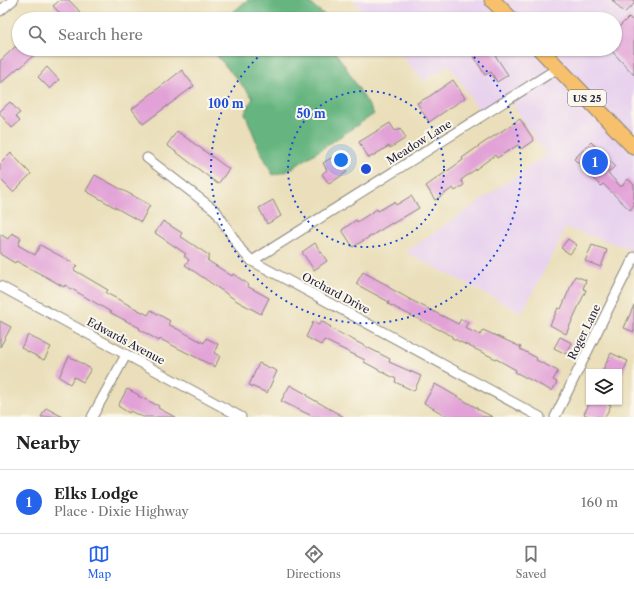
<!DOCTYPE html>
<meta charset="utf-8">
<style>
:root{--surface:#fff;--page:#f6f6f6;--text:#222;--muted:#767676;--line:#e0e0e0;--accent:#2563eb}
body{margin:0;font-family:"Libre Caslon Text",serif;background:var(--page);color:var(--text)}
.controls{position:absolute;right:12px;bottom:12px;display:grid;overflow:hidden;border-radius:0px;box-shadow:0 1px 3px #0004}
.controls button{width:36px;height:36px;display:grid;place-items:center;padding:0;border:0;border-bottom:1px solid var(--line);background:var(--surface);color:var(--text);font:20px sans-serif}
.you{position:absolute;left:341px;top:160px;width:14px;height:14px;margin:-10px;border:3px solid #fff;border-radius:50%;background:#1a73e8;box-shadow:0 0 0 6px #1a73e833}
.badge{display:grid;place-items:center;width:26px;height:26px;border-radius:50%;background:var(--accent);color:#fff;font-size:13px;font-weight:700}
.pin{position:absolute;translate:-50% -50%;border:2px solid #fff;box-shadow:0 1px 4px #0006}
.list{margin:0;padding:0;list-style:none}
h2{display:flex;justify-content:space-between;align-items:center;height:52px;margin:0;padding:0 16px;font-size:17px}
h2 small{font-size:13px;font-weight:400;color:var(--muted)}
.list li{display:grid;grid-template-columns:26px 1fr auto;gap:12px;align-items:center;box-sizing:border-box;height:64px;padding:0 16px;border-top:1px solid var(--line)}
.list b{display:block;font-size:15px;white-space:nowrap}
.list p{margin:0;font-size:13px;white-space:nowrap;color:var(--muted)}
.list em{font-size:13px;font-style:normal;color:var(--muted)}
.icon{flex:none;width:22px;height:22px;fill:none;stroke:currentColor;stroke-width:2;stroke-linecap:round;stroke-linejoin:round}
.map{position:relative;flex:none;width:634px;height:417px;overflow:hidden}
.search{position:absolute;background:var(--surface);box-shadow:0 1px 3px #0004;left:12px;right:12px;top:12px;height:44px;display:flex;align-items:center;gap:10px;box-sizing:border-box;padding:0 14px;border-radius:22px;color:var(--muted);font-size:15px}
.sheet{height:116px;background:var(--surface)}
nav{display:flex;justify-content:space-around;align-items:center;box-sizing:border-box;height:56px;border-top:1px solid var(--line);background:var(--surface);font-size:11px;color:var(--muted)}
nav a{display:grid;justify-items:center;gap:2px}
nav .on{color:var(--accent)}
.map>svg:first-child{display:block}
.built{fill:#e8d2ee}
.forest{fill:#66b580;stroke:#446c5e}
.building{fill:#e2a2d7}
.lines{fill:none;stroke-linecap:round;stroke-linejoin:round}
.minor-casing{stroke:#86807a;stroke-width:11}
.primary-casing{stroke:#86807a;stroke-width:17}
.minor{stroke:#fff;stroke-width:9}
.primary{stroke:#f7c06c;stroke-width:15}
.ring{fill:none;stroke:#1d4ed8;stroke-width:2;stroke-dasharray:2 4}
.labels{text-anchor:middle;stroke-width:4;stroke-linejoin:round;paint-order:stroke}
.shield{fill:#fbf7ec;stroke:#636270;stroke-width:1}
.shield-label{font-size:10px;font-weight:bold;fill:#22223b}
.street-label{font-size:11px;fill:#22223b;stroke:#fbf7ec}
.centre{fill:#1d4ed8;stroke:#fbf7ec;stroke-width:2}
.ring-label{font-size:12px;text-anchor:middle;font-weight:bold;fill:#1d4ed8;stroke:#fbf7ec;stroke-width:4;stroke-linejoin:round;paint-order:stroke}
</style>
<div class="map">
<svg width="634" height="417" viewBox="0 0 634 417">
<rect width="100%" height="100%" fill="#fbf7ec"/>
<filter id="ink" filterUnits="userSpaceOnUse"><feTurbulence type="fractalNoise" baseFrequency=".025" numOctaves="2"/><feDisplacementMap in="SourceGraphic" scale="8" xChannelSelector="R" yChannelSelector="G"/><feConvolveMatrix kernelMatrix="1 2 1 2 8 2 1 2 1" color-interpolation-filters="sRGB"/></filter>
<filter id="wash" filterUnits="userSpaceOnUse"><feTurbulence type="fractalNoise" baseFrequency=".012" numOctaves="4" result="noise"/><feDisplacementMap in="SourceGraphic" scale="16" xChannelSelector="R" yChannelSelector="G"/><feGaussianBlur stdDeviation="0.9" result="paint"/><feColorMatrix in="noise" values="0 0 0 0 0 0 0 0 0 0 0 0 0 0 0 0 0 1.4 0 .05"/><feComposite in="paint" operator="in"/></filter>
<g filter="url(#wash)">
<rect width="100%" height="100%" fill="#eadfba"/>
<!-- built -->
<path class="built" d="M353 0H634V250L566 228 522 313 406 252 546 155 509 99 483 116 449 65 424 81 396 49H615V19H370Z"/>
<!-- forest -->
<g class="forest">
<path d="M248 0H306L327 17V19H224Z"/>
<path d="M211 49H333L345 66 374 114 288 171 273 175 259 148 245 113 253 98Z"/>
</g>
<g id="blocks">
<!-- building -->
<g class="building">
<path d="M60 0H69L80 12 72 19H66L53 6Z"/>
<path d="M612 0H634V4L624 13Z"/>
<path d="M629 17 634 22V75L610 49H615V31Z"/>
<path d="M16 46 19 49H40L20 68 19 67 0 84V61Z"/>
<path d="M479 49H491L508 75 497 82 491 72 485 75 472 53Z"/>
<path d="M47 67 59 80 50 89 38 77Z"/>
<path d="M182 70 194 86 143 124 132 109Z"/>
<path d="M453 80 465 98 429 122 417 103 430 96Z"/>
<path d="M10 102 20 113 16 116 20 121 12 128 0 114V111Z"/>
<path d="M520 119 534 140 521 149 518 145 497 158 495 155 461 180 464 185 455 191 453 188 435 200 426 186 463 160 462 158 482 144Z"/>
<path d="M390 123 395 131 400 128 406 138 390 148 389 146 369 158 359 142Z"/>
<path d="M177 131 229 169 218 184 167 145Z"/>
<path d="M591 142 615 166 608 173 621 187 628 179 634 185V205L630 210 603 184 601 186 574 159Z"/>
<path d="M11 153 31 174 13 192 0 179V164Z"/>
<path d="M336 155 347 172 329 184 322 174 327 170 323 163Z"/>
<path d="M95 175 150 205 141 222 86 191Z"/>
<path d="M411 196 419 208 392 224V223L353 247 342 230 356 220 357 222 377 209 378 211 394 202 396 205Z"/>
<path d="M273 200 281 216 267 224 259 208Z"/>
<path d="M163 221 182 233 180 236 210 256 207 260 232 276 233 274 248 284 247 286 269 298 261 314 237 301 185 265 189 260 184 256 186 254 155 233Z"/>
<path d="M12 233 21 238 18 245 35 255 40 245 77 265 74 270 108 290 106 293 148 315 151 310 170 321 168 324 204 343 206 338 218 344 214 353 220 356 215 367 160 339 159 341 139 329 140 328 111 313V312L65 285 64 287 50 279 16 261 15 263 0 254V234L8 239Z"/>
<path d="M568 239 577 245 570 254 561 248Z"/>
<path d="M315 243 327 261 314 270 302 252Z"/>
<path d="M592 245 607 250 601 267 585 261Z"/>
<path d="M363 272 389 286 388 287 411 300 458 324 461 319 468 322 465 328 480 335 483 330 521 347 520 349 537 358 536 360 558 371 553 380 557 382 552 391 515 372 516 370 498 360 452 338V336L388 304 389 302 356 284Z"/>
<path d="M575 276 586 280 583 289 586 290 566 334 550 325 558 308 561 309Z"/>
<path d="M634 305V332L624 328Z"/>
<path d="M0 321 11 327 0 347Z"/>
<path d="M321 321 331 327 330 328 390 359 389 362 421 376 414 391 395 382 396 379 364 362 365 360 324 340 321 345 306 337 313 322 319 325Z"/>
<path d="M28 335 51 347 44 360 21 348Z"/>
<path d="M560 337 572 343 566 354 554 348Z"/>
<path d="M611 353 628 361 623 372H602Z"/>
<path d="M69 356 91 369 83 382 74 377 70 384 59 377Z"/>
<path d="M259 363 277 371 267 393 249 385Z"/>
<path d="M435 384 477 408V409L493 417H448L424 403Z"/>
<path d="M290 385 308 395 307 396 344 417H314L281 401Z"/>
<path d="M127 389 139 395 138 396 159 406 158 408 175 417H143L130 411 129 413 118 406Z"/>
<path d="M590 402H603L611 405 605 417H590L584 414Z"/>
<path d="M46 408 63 417H41Z"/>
</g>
</g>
</g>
<g filter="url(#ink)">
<use href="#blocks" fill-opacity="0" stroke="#86807a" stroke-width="1"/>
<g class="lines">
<!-- minor casing -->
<g class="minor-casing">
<g id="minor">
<path d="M0 11 13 0"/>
<path d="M147 158 216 211 241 250 252 261 540 417"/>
<path d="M252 261 558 68"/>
<path d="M0 286 241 417"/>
<path d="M92 417 126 355"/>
<path d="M555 417 634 257"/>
</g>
</g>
<!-- primary casing -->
<g class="primary-casing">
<g id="primary">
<path d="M492 0 511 19"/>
<path d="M540 49 634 147"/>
</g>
</g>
<!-- minor -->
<use href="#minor" class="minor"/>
<!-- primary -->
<use href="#primary" class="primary"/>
</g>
</g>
<!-- distance rings -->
<g class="ring">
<circle cx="366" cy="169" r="78"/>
<path d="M327 19A155 155 0 0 1 405 19M465 49A155 155 0 1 1 267 49"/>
</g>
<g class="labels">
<!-- shield labels -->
<rect class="shield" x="568" y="90" width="38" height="16" rx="3"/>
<g class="shield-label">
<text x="587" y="102">US 25</text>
</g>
<!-- street labels -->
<g class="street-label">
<text transform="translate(419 142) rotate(-32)" y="4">Meadow Lane</text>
<text transform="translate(336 293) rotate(28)" y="4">Orchard Drive</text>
<text transform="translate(584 332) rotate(-64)" y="4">Roger Lane</text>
<text transform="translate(126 341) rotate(28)" y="4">Edwards Avenue</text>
</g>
</g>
<circle cx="366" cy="169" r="6" class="centre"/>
<g class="ring-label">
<text x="226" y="108">100 m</text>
<text x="311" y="118">50 m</text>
</g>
</svg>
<div class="controls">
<button><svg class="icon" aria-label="layers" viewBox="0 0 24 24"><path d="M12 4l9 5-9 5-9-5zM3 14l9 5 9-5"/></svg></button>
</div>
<div class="you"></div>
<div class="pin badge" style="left:595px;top:162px">1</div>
<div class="search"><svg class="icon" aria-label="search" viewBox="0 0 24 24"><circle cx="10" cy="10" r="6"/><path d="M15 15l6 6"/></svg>Search here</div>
</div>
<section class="sheet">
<h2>Nearby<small></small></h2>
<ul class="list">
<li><span class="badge">1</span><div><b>Elks Lodge</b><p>Place · Dixie Highway</p></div><em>160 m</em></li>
</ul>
</section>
<nav>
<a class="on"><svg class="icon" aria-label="map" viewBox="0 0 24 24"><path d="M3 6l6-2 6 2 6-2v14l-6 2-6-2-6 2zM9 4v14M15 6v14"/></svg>Map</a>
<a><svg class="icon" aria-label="directions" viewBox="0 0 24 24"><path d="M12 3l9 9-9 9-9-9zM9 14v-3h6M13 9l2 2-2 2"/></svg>Directions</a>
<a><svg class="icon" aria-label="saved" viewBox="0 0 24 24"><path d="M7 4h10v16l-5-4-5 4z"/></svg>Saved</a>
</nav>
